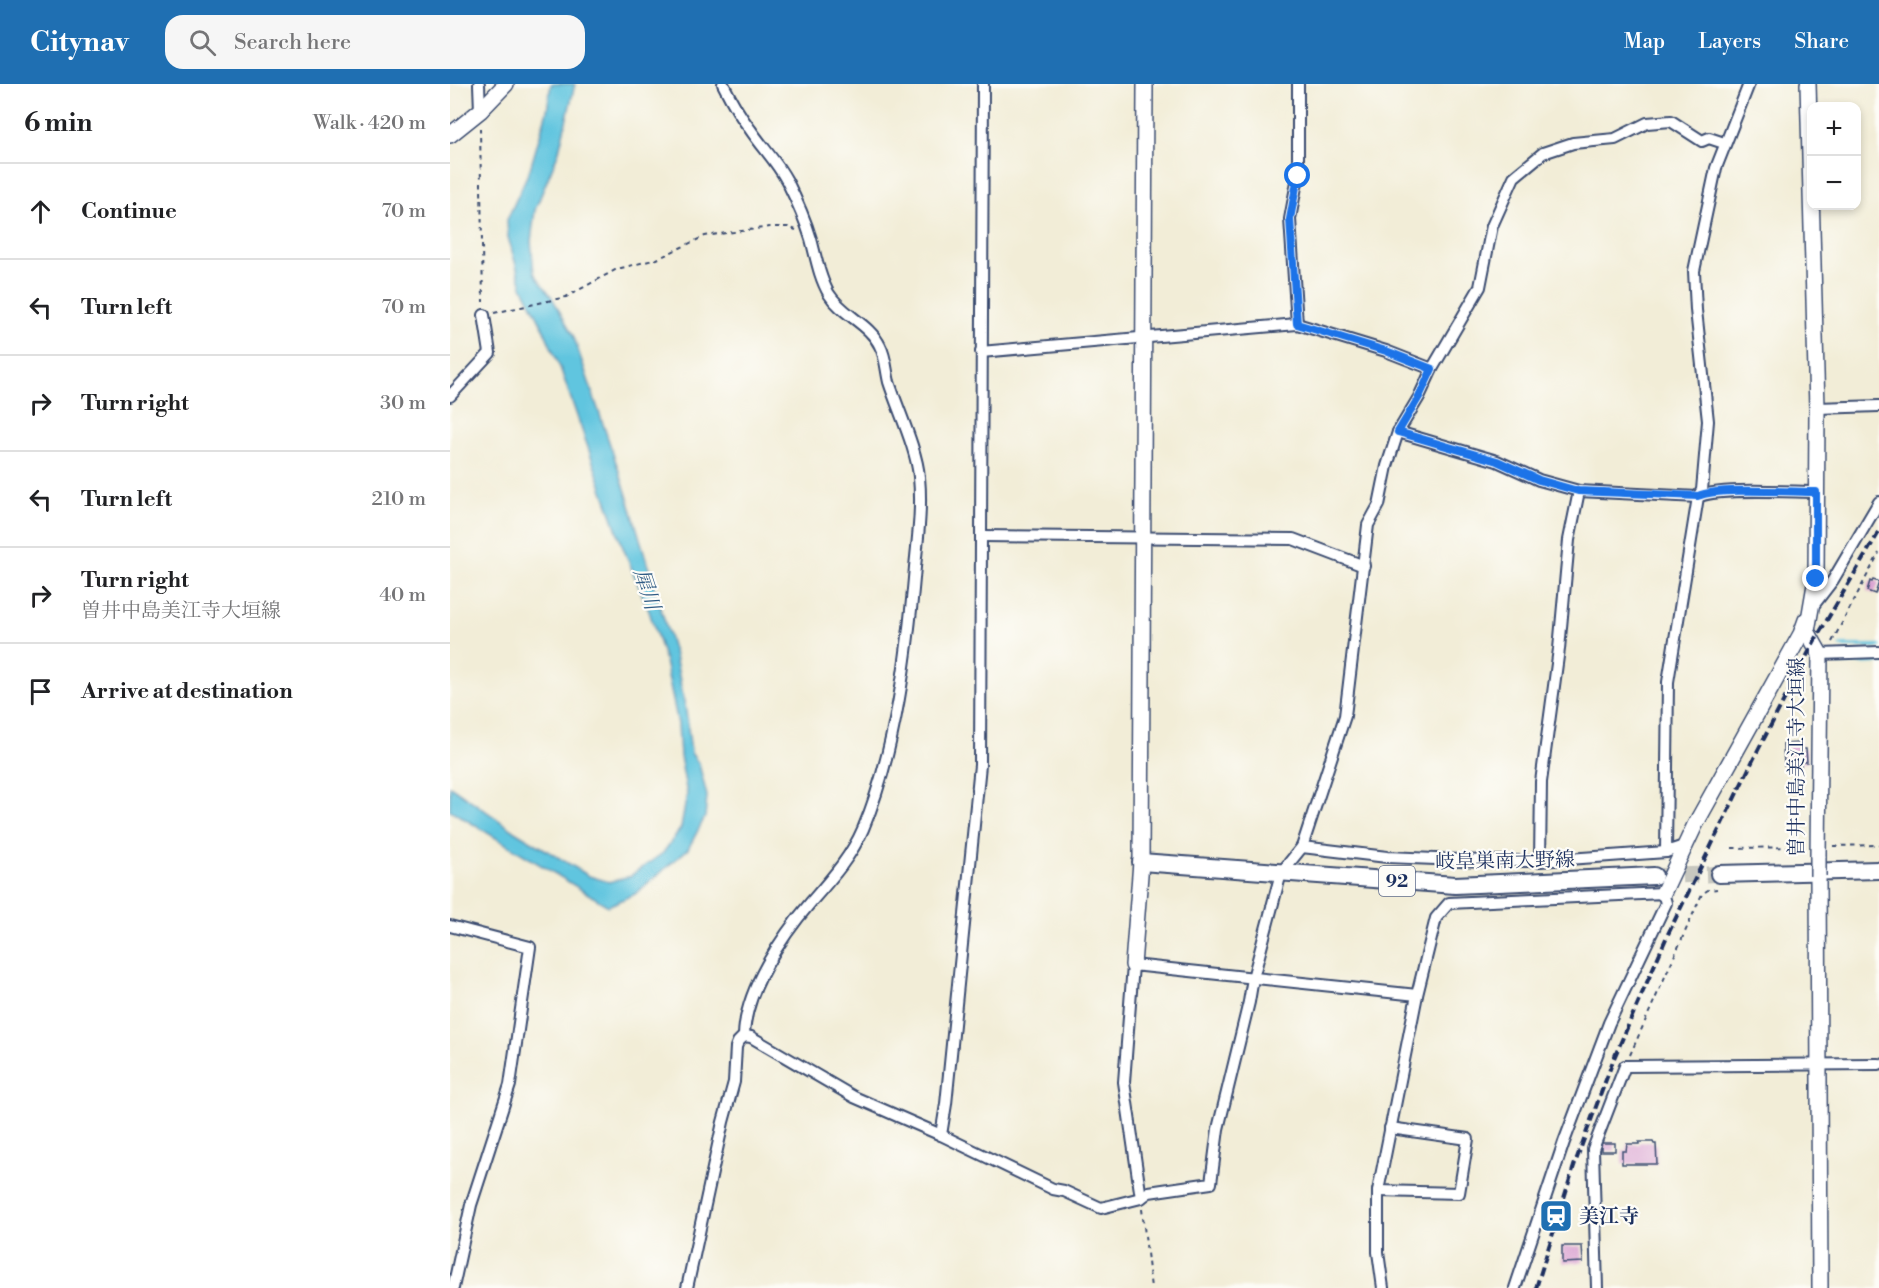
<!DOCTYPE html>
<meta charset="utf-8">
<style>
:root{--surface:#fff;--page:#f6f6f6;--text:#202124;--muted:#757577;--line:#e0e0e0;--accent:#1f6fb2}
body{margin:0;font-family:"Libre Bodoni","Noto Serif JP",serif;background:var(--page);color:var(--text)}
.controls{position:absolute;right:18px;top:18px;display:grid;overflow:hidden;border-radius:12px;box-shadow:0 3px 9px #0003}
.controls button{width:54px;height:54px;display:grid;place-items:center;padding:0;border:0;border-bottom:2px solid var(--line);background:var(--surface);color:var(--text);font:30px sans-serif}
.stop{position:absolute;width:18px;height:18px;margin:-14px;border:4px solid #1a73e8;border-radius:50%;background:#fff}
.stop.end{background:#1a73e8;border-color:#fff;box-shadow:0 2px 6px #0008}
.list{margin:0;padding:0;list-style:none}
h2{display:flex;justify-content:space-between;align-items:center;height:78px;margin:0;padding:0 24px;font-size:26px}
h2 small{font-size:20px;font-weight:400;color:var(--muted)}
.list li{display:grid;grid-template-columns:39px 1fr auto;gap:18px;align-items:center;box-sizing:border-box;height:96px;padding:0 24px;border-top:2px solid var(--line)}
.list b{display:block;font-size:22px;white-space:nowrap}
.list p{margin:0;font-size:20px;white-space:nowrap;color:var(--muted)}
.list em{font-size:20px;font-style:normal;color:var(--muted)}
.icon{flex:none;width:33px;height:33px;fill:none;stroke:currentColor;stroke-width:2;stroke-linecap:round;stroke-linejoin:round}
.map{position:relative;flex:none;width:1429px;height:1204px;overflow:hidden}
header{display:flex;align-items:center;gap:36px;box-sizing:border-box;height:84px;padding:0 30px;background:var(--accent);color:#fff}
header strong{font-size:28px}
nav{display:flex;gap:33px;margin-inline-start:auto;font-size:21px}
.search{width:420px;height:54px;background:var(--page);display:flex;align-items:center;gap:15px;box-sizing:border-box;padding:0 21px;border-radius:18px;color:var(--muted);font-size:22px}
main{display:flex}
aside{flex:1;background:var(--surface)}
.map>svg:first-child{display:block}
.water{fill:#61c5df;stroke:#3e7a9e;stroke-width:1.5}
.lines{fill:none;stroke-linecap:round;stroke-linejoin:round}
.stream{stroke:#61c5df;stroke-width:4}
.building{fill:#dba5d3}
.primary-tunnel{stroke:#c7c7bf;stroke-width:16;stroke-dasharray:16 8;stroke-linecap:butt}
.street-casing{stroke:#3b4c70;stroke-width:14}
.secondary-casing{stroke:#3b4c70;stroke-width:18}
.primary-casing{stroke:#3b4c70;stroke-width:20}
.path{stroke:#3b4c70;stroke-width:2;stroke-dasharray:4.5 4.5;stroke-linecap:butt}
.street{stroke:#fff;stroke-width:10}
.secondary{stroke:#fff;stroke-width:15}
.primary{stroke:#fff;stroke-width:16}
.rail{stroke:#1b2f5e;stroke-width:4;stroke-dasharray:9 4.5;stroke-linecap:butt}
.secondary-bridge-casing{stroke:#3b4c70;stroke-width:18;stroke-linecap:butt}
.secondary-bridge{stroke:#fff;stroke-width:15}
.route{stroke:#1a73e8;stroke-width:8}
.labels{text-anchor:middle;stroke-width:4.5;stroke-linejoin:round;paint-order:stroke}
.shield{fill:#fdfcf7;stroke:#5f6c8c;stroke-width:1.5}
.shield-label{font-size:18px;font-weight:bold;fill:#1b2f5e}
.street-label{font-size:20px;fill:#1b2f5e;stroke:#fdfcf7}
.poi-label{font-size:20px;font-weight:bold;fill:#1b2f5e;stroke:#fdfcf7;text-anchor:start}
.water-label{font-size:21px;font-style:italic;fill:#305c85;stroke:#fdfcf7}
</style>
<header>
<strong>Citynav</strong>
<div class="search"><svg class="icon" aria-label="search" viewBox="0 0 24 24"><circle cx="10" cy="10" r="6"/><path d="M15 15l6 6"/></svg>Search here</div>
<nav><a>Map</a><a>Layers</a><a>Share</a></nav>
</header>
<main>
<aside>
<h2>6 min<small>Walk · 420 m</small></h2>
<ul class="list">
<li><svg class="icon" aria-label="ahead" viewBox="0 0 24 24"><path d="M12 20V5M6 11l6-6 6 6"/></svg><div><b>Continue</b></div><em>70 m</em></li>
<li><svg class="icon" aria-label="left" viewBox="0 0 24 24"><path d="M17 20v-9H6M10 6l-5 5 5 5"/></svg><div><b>Turn left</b></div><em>70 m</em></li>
<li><svg class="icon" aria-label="right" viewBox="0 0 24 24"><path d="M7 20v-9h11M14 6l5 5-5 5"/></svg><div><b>Turn right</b></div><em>30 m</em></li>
<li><svg class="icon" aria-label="left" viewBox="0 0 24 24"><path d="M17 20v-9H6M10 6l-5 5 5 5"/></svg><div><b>Turn left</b></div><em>210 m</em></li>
<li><svg class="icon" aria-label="right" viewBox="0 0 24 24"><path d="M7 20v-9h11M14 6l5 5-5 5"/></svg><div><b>Turn right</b><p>曽井中島美江寺大垣線</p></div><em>40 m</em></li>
<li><svg class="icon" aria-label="arrive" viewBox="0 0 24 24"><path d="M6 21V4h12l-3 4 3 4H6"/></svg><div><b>Arrive at destination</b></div></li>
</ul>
</aside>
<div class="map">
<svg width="1429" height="1204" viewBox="0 0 1429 1204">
<rect width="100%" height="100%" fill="#fdfcf7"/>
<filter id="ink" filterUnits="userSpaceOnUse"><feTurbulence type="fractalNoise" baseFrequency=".0167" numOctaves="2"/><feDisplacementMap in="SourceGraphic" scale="12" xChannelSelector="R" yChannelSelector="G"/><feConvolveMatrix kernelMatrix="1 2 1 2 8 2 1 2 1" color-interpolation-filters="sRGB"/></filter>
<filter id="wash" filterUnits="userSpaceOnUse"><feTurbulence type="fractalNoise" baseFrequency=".008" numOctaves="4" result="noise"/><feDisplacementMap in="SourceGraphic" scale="24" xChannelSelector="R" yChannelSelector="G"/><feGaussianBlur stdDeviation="1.35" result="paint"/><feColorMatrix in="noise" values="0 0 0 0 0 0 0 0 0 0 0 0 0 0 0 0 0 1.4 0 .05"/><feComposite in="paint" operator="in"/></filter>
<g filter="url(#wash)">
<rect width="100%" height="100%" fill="#f2edd7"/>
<!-- water -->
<path class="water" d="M101 0H125L109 67 85 126 81 157 84 189 101 212 123 251 176 408 225 572 236 627 241 669 249 680 257 712 255 733 238 765 185 810 158 822 0 726V702L63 746 139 792 159 798 180 792 213 769 231 744 237 710 230 672 228 640 215 577 199 527 172 461 111 286 91 239 72 202 58 153 57 136 80 85 97 27Z"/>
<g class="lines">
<!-- stream -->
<g class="stream">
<path d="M1391 562H1429"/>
<path d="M1386 579 1429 578"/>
</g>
</g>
<g id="blocks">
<!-- building -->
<g class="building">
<path d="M1423 496 1429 498 1425 510 1417 507 1420 497 1422 498Z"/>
<path d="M1350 659 1351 665H1356L1357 678H1350L1351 682H1334L1333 660Z"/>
<path d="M1189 1058H1203L1204 1060H1206L1207 1080H1172V1067H1176L1177 1060H1189Z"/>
<rect x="1151" y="1059" width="14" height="8"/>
<path d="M1112 1162H1132L1133 1178 1112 1179Z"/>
</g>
</g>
</g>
<g filter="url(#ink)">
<use href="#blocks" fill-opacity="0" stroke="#3b4c70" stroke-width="1.5"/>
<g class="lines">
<!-- primary-tunnel -->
<path class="primary-tunnel" d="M1208 792 1269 790"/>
<!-- street casing -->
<g class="street-casing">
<g id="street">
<path d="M29 0 30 27"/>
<path d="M847 240 840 135 848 92V0"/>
<path d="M531 268 847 240 936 267 982 285"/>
<path d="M0 312 40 269 34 231"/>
<path d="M1367 324 1429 322"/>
<path d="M948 348 1047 377 1089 396 1129 407 1248 413C1265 403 1342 408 1366 408"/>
<path d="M532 452 843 455 914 482"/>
<path d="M1363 522 1383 496 1429 418"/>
<path d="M1370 570 1429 568"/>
<path d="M852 763 937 773 1034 777H1090L1216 768 1234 762"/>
<path d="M1216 768 1218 598 1248 413 1252 406 1258 337 1246 226 1244 187 1266 84 1299 0"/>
<path d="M1090 777 1091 698 1109 565 1119 456 1129 407"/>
<path d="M0 842 80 863 60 1001 21 1121 3 1204"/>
<path d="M294 952 301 953 404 1013 491 1051 603 1105 614 1107 651 1124 691 1114 699 1108 761 1099 768 1045 799 918 803 894 831 789 852 763 895 632 918 441 929 421 937 382 948 348 969 313 982 285 1030 203 1042 142 1064 93 1093 69 1123 59 1165 55 1197 39 1221 37 1252 57 1259 54 1274 59"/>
<path d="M491 1051 496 1020 530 681 533 0"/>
<path d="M928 1107 1009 1109 1018 1055 940 1044"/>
<path d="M691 1114 674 998 683 881 967 911"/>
<path d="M237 1204 273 1038 284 998 286 963 288 958 294 952C295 906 332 852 361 818 381 795 401 773 413 745 446 667 458 566 465 483 468 453 472 423 469 393 467 366 448 326 439 298 436 286 436 273 430 262 420 240 392 231 379 210 369 193 366 173 361 155 355 135 346 115 337 97 327 78 312 63 300 45 289 31 281 16 273 0"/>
<path d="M933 1204 928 1168V1107L967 911 986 834 999 819 1213 809 1216 819 1159 939 1114 1058 1065 1204"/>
<path d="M1147 1204 1143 1065 1175 982 1429 980"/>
</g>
</g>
<!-- secondary casing -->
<g class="secondary-casing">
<g id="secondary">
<path d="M1358 0 1367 324 1366 495 1357 547 1370 570 1368 773"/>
<path d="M0 51 30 27 56 0"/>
<path d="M1368 792 1370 1204"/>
<path d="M1213 809 1245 741 1351 550 1356 536"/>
<path d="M683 881 691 778 695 0"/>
</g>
</g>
<!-- primary casing -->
<g class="primary-casing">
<g id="primary">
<path d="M691 778 1005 801 1204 792"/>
<path d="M1269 790 1429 786"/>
</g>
</g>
<!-- path -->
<g class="path">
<path d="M30 44 33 218"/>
<path d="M44 229 116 213 167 185 207 175 255 152 320 143H338L346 146"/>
<path d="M1382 558 1429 469"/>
<path d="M1383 762 1429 761"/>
<path d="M1282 764 1354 763"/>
<path d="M1180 971 1252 810 1258 806 1267 805"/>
<path d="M692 1125 701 1204"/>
</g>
<!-- street -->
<use href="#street" class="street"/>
<!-- secondary -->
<use href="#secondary" class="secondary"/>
<!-- primary -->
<use href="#primary" class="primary"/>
<!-- rail -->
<path class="rail" d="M1086 1204 1124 1082 1164 974 1218 850 1307 668 1364 558 1429 448"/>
<!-- secondary-bridge casing -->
<g class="secondary-bridge-casing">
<path id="secondary-bridge" d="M1368 773V792"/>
</g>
<!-- secondary-bridge -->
<use href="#secondary-bridge" class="secondary-bridge"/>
</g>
</g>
<g class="lines" filter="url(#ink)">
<!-- route -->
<path class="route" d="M848 92 840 135 847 240 936 267 982 285 969 313 948 348 1047 377 1089 396 1128 407 1248 412C1267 403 1341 408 1366 408V495"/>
</g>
<!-- icons -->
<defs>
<g id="station-square" transform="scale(1.725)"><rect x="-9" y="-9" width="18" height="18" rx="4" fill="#1f6fb2" stroke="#fdfcf7"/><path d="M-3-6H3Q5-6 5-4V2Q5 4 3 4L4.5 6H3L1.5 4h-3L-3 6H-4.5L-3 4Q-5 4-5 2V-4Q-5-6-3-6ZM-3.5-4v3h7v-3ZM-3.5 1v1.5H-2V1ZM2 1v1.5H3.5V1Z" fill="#fff"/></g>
</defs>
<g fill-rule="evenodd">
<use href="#station-square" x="1106" y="1132"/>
</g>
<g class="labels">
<!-- shield labels -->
<rect class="shield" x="929" y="782" width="36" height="30" rx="4.5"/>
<g class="shield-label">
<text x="947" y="803">92</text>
</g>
<!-- street labels -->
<g class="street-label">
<text transform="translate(1346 673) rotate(-90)" y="7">曽井中島美江寺大垣線</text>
<text transform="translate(1055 776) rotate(-1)" y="7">岐阜巣南大野線</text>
</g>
<!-- poi labels -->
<g class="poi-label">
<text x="1129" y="1139">美江寺</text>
</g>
<!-- water labels -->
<g class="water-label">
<text transform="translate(197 505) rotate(72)" y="7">犀川</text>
</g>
</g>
</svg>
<div class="controls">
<button>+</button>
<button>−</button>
</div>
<div class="stop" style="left:848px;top:92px"></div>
<div class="stop end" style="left:1366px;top:495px"></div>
</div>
</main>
